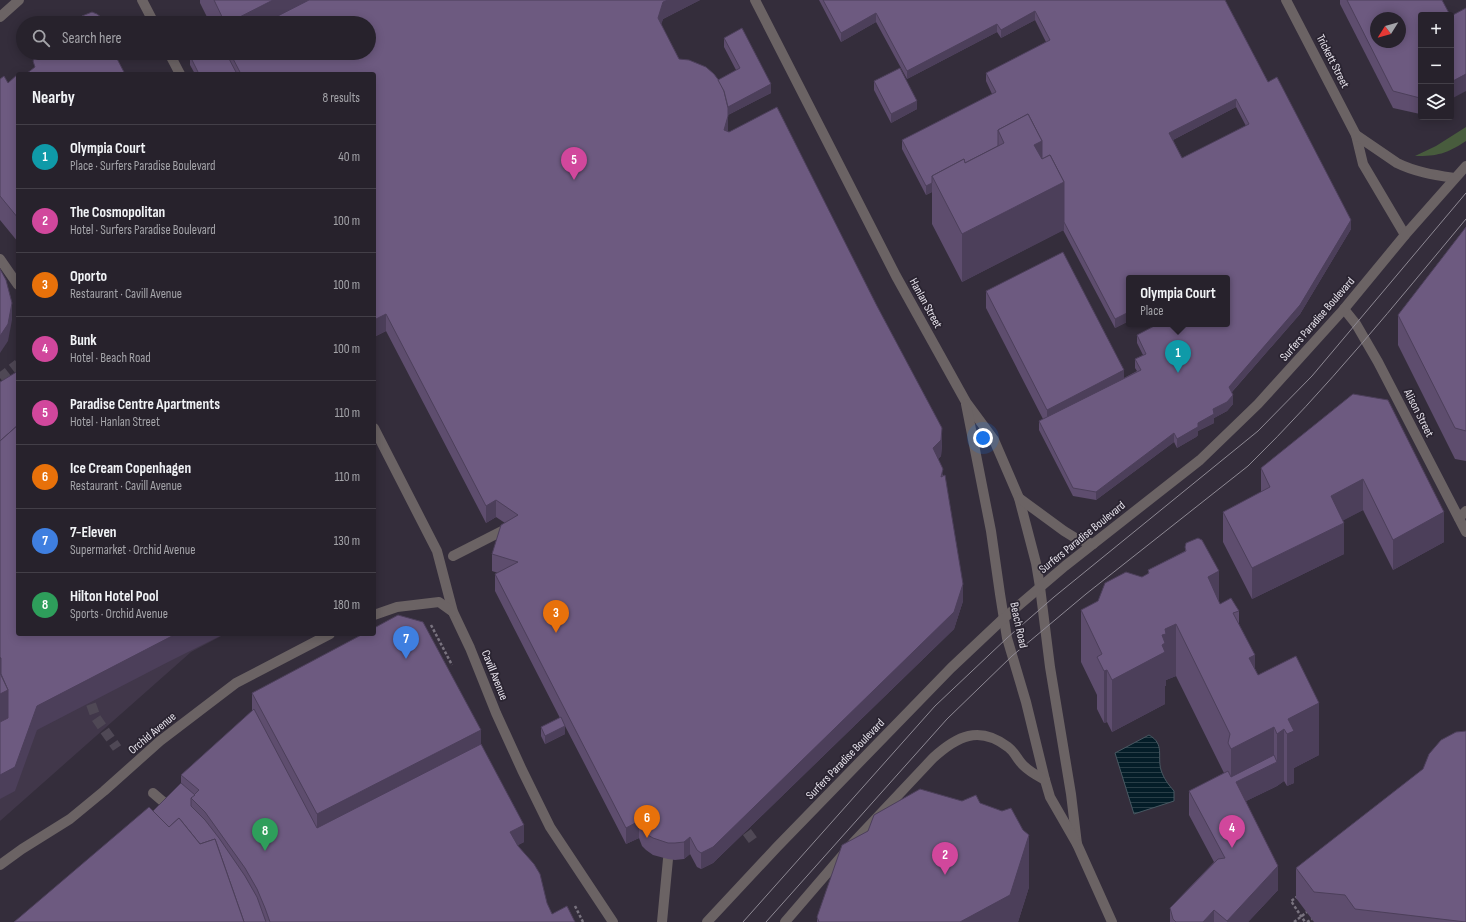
<!DOCTYPE html>
<meta charset="utf-8">
<style>
:root{--surface:#27222c;--page:#332f38;--text:#f1f3f6;--muted:#a4a4a9;--line:#433f48;--accent:#db2777}
body{margin:0;font-family:"Sofia Sans Condensed",sans-serif;background:var(--page);color:var(--text)}
.controls{position:absolute;right:12px;top:12px;display:grid;overflow:hidden;border-radius:4px;box-shadow:0 2px 10px #0003}
.controls button{width:36px;height:36px;display:grid;place-items:center;padding:0;border:0;border-bottom:1px solid var(--line);background:var(--surface);color:var(--text);font:20px sans-serif}
.compass{position:absolute;left:1370px;top:12px;width:36px;height:36px;border-radius:50%;background:var(--surface);box-shadow:0 2px 10px #0003;rotate:233deg}
.you{position:absolute;left:983px;top:438px;width:14px;height:14px;margin:-10px;border:3px solid #fff;border-radius:50%;background:#1a73e8;box-shadow:0 0 0 6px #1a73e833}
.badge{display:grid;place-items:center;width:26px;height:26px;border-radius:50%;background:var(--accent);color:#fff;font-size:13px;font-weight:700}
.pin{position:absolute;translate:-50% -33px;filter:drop-shadow(0 1px 2px #0008)}
.pin::after{content:'';position:absolute;top:21px;width:14px;height:12px;background:inherit;clip-path:polygon(0 0,100% 0,50% 100%)}
.popup{position:absolute;left:1126px;top:275px;width:104px;height:52px;box-sizing:border-box;display:grid;place-content:center;border-radius:4px;background:var(--surface);filter:drop-shadow(0 1px 3px #0005);font-size:13px;white-space:nowrap;color:var(--muted)}
.popup b{font-size:15px;color:var(--text)}
.popup::after{content:'';position:absolute;left:50%;top:100%;margin-left:-8px;border:8px solid transparent;border-top-color:var(--surface)}
.list{margin:0;padding:0;list-style:none}
h2{display:flex;justify-content:space-between;align-items:center;height:52px;margin:0;padding:0 16px;font-size:17px}
h2 small{font-size:13px;font-weight:400;color:var(--muted)}
.list li{display:grid;grid-template-columns:26px 1fr auto;gap:12px;align-items:center;box-sizing:border-box;height:64px;padding:0 16px;border-top:1px solid var(--line)}
.list b{display:block;font-size:15px;white-space:nowrap}
.list p{margin:0;font-size:13px;white-space:nowrap;color:var(--muted)}
.list em{font-size:13px;font-style:normal;color:var(--muted)}
.icon{flex:none;width:22px;height:22px;fill:none;stroke:currentColor;stroke-width:2;stroke-linecap:round;stroke-linejoin:round}
.map{position:relative;flex:none;width:1466px;height:922px;overflow:hidden}
.search{position:absolute;background:var(--surface);box-shadow:0 2px 10px #0003;left:16px;top:16px;width:360px;height:44px;display:flex;align-items:center;gap:10px;box-sizing:border-box;padding:0 14px;border-radius:22px;color:var(--muted);font-size:15px}
.panel{position:absolute;background:var(--surface);box-shadow:0 2px 10px #0003;left:16px;top:72px;width:360px;height:564px;border-radius:4px}
.map>svg:first-child{display:block}
.built{fill:#41374a}
.green{fill:#485c3d}
.water{fill:url(#water-rules);stroke:#485862}
.lines{fill:none;stroke-linecap:round;stroke-linejoin:round}
.minor-tunnel{stroke:#4f4855;stroke-width:10;stroke-dasharray:10 5;stroke-linecap:butt}
.path{stroke:#79737f;stroke-width:2.5;stroke-dasharray:3 2;stroke-linecap:butt}
.minor{stroke:#6b6364;stroke-width:10}
.tram{stroke:#8e8994;stroke-width:1}
.wall{fill:#5e4d6e;fill-rule:evenodd}
.shaded-wall{fill:#4c3f5a}
.building{fill:#6d5a80;stroke:#4c3f5a;fill-rule:evenodd}
.labels{text-anchor:middle;stroke-width:3.5;stroke-linejoin:round;paint-order:stroke}
.street-label{font-size:12px;fill:#e6e2eb;stroke:#2a2431}
</style>
<div class="map">
<svg width="1466" height="922" viewBox="0 0 1466 922">
<defs>
<pattern id="water-rules" width="6" height="5" patternUnits="userSpaceOnUse"><rect width="6" height="5" fill="#041d28"/><path d="M0 2.5h6" fill="none" stroke="#293e47"/></pattern>
</defs>
<rect width="100%" height="100%" fill="#342d3b"/>
<!-- built -->
<path class="built" d="M0 465 18 634H225L191 652 0 821Z"/>
<!-- green -->
<path class="green" d="M1466 127V141C1446 154 1438 156 1415 156L1436 146Z"/>
<!-- water -->
<path class="water" d="M1149 735C1165 744 1157 756 1161 770 1164 779 1168 784 1174 791V801L1134 814 1115 753Z"/>
<g class="lines">
<!-- minor-tunnel -->
<g class="minor-tunnel">
<path d="M0 378 18 364"/>
<path d="M86 690 96 718 117 748"/>
<path d="M738 820 755 843"/>
</g>
<!-- path -->
<g class="path">
<path d="M431 625 452 665"/>
<path d="M1298 896 1291 901 1305 922"/>
<path d="M575 906 583 922"/>
<path d="M1294 922 1307 912"/>
<path d="M1307 922 1312 919"/>
</g>
<!-- minor -->
<g class="minor">
<path d="M142 0 154 23"/>
<path d="M755 0 896 276 966 402 994 440 1019 498 1036 563 1040 587 1050 667 1071 794 1077 844"/>
<path d="M1286 0 1356 135 1363 164 1405 235"/>
<path d="M0 17 19 0"/>
<path d="M169 53 180 74"/>
<path d="M1356 135 1397 163C1415 172 1435 175 1454 178"/>
<path d="M0 259 18 285"/>
<path d="M1344 309 1356 324 1378 362 1466 532"/>
<path d="M966 404 991 531 1000 594 1007 638 1026 702 1045 780 1050 797 1077 844 1112 922"/>
<path d="M374 428 437 551 453 612 470 648 496 713 522 770 550 827 613 922"/>
<path d="M1019 498 1064 531 1077 539 1093 544"/>
<path d="M1459 518 1466 511"/>
<path d="M453 556 510 527"/>
<path d="M374 615 397 607 439 602 453 612"/>
<path d="M153 793 167 805"/>
<path d="M0 865 22 849 70 819 104 791 160 741 236 683 330 634"/>
<path d="M662 922 668 859"/>
<path d="M707 922 777 847 951 668 1004 618 1065 566 1200 460 1258 404 1344 309 1405 235 1466 166"/>
<path d="M785 922 853 843 933 758C957 736 979 725 1008 747 1015 752 1018 761 1024 766 1030 772 1038 776 1045 780"/>
</g>
<!-- tram -->
<g class="tram">
<path d="M743 922 935 706 1007 638 1054 597 1258 431 1312 376 1466 193"/>
<path d="M766 922 947 719 1012 656 1086 594 1248 466C1327 389 1396 303 1466 219"/>
</g>
</g>
<!-- wall -->
<g class="wall">
<path d="M200 0H700L663 19 661 24 679 59 718 80 736 70 724 47V38L771 93 728 115V132L942 444 941 456 938 459 943 476 963 601 954 629 713 863 701 869 697 867 690 854 684 859 675 860 668 859 653 855 646 850 642 846 639 838 626 844 565 726V734L545 744 541 736V727L560 718 495 591V574L498 573 492 571V554L505 523 496 517 486 523 386 331 374 337V74H195L190 65V56L197 53H369V23H210L200 3Z"/>
<path d="M819 0H1225L1268 82 1351 229 1300 314 1232 392 1233 404 1227 411 1214 418V423L1198 431V435L1196 437 1177 448 1174 442 1096 500 1073 496 1039 430V421L1043 419 986 308V291L1124 378 1137 371 1135 368V359L1143 355 1137 343V335L1227 324 1129 278V321L1115 328 1063 230 962 282 932 224V192L926 195 902 149V140L992 94 986 81V73L1046 42 1035 20 1001 38 997 32 907 79 876 22 841 42ZM1236 107 1246 126 1182 158 1173 140Z"/>
<path d="M1340 0H1442L1420 114 1393 108 1340 4Z"/>
<path d="M18 74V242L0 220V79L8 83Z"/>
<path d="M874 81 917 109 891 123 874 90Z"/>
<path d="M1466 227V461L1455 459 1398 345V315Z"/>
<path d="M1353 394 1444 542 1393 570 1363 510 1343 520 1344 554 1252 599 1223 542V512L1261 492V468Z"/>
<path d="M1185 547 1220 604 1239 611V624L1255 669 1258 675 1319 755 1294 768V783L1287 786 1284 781 1277 786 1246 801 1278 890 1248 922H1170V908L1214 862 1189 815V791L1224 773 1176 676 1166 680V686H1165V704L1112 732 1107 722 1104 723 1097 709V695L1081 662V610L1098 601 1148 574V570L1185 551Z"/>
<path d="M252 693 481 744 524 842 518 845 552 914 575 922H14L153 811 181 783V775L252 711Z"/>
<path d="M1466 731V922H1314L1296 898V868L1423 769Z"/>
<path d="M962 801 980 803 1029 887 1018 922H817V917Z"/>
</g>
<!-- shaded-wall -->
<g class="shaded-wall">
<path d="M273 0H332L287 23H228Z"/>
<path d="M668 0H700L663 19 658 35V18L663 2Z"/>
<path d="M1035 11V20L1001 38V30Z"/>
<path d="M876 13V22L841 42V33Z"/>
<path d="M997 24V32L907 79V71Z"/>
<path d="M1466 74V91L1451 99V82Z"/>
<path d="M771 84V93L728 115V133L724 130 727 107Z"/>
<path d="M1421 97V114H1420V98Z"/>
<path d="M1236 99V107L1169 142V133Z"/>
<path d="M917 101V109L891 123V114Z"/>
<path d="M1042 141V189L1034 145Z"/>
<path d="M1064 182V230L962 282V234Z"/>
<path d="M932 183V192L926 195V186Z"/>
<path d="M1351 220V229L1300 314 1229 395V387Z"/>
<path d="M12 303V320L8 341 0 353V336Z"/>
<path d="M1129 312V321L1115 328V319Z"/>
<path d="M386 314V331L374 337V320Z"/>
<path d="M1124 370V386L1047 426V410Z"/>
<path d="M1233 395V404L1227 411 1214 418V423L1198 431V435L1196 437 1177 448V439L1198 423 1213 409Z"/>
<path d="M942 428V444L941 456 933 465V448Z"/>
<path d="M1174 433V442L1096 500V492Z"/>
<path d="M1363 479V510L1331 527V496Z"/>
<path d="M496 500V517L486 523V506Z"/>
<path d="M1444 512V542L1393 570V540Z"/>
<path d="M1344 523V554L1252 599V568Z"/>
<path d="M1219 571V623L1208 577Z"/>
<path d="M963 584V601L954 629 713 863 701 869V853Z"/>
<path d="M1176 624V676L1166 680V686H1165V704L1112 732V680L1162 635 1165 629Z"/>
<path d="M176 634H224L170 661 37 730 15 791 0 799V775L37 706Z"/>
<path d="M1255 655V708L1249 658Z"/>
<path d="M1 658 8 690V742L0 746V659Z"/>
<path d="M1107 670V722L1104 723V671Z"/>
<path d="M1319 703V755L1294 768V783L1287 786V734L1288 719Z"/>
<path d="M565 726V734L545 744V736Z"/>
<path d="M1274 727V764L1277 762V786L1236 806 1231 801V749Z"/>
<path d="M1284 729V781L1277 786V734Z"/>
<path d="M481 730V761L317 845V814Z"/>
<path d="M639 821V838L626 844V828Z"/>
<path d="M524 825V842L510 849V832Z"/>
<path d="M1029 835V887L1018 922H960Z"/>
<path d="M690 837V854L684 859V842Z"/>
<path d="M1278 866V890L1248 922H1227V921Z"/>
<path d="M1214 910V922H1203Z"/>
</g>
<!-- building -->
<g class="building">
<path d="M214 0H273L228 23H225Z"/>
<path d="M309 0H668L663 2 658 18 679 59 689 60 706 67 714 74 720 82 724 91 728 108V116L724 130 729 132 777 107 877 306 942 428 941 440 933 448 943 469 941 477 945 475 963 584 954 612 713 847 701 853 697 850 690 837 684 842 675 843H668L653 838 646 834 642 829 639 821 626 828 495 574 518 562 492 554 501 525 518 515 496 500 486 506 386 314 374 320V74H241L230 53H369V23H264Z"/>
<path d="M823 0H1225L1268 82 1277 77 1351 220 1300 305 1229 387 1233 395 1227 402 1213 409 1214 414 1198 423V427L1196 428 1177 439 1174 433 1096 492 1073 488 1039 421 1141 370 1135 359 1146 354 1137 335 1158 324H1227V278H1129V312L1115 319 1064 222V182L1050 155 1042 159V141L1028 114 998 130V146L965 163 964 159 932 176V183L926 186 902 140 996 92 986 73 1050 40 1035 11 1001 30 997 24 907 71 876 13 841 33ZM1236 99 1249 124 1182 158 1169 133Z"/>
<path d="M1347 0H1442L1450 15H1421V97L1420 98 1393 91ZM1376 18H1400V42H1376Z"/>
<path d="M1466 8V74L1451 82V16Z"/>
<path d="M92 12 97 14 106 21V23H77L78 20 82 16Z"/>
<path d="M742 28 771 84 728 107 724 91 718 80 740 68 724 38Z"/>
<path d="M41 53H114L125 74H26L35 67 33 61 34 59Z"/>
<path d="M197 53H226L237 74H199L190 56Z"/>
<path d="M900 68 917 101 891 114 874 81Z"/>
<path d="M18 74V218L0 196V79L4 76 8 83Z"/>
<path d="M1028 114 1042 141 1034 145 1042 159 1050 155 1064 182 962 234 932 176 964 159 965 163 1004 143 998 130Z"/>
<path d="M1466 227V431L1455 428 1398 315Z"/>
<path d="M1063 252 1124 370 1047 410 986 291Z"/>
<path d="M0 269 6 280 12 303 8 324 0 336Z"/>
<path d="M18 371V425L0 441V382Z"/>
<path d="M1353 394 1388 400 1444 512 1393 540 1363 479 1331 496 1344 523 1252 568 1223 512 1270 487 1261 468Z"/>
<path d="M18 425V634H176L37 706 15 767 0 775V722L8 718V690L1 674V658L0 657V441Z"/>
<path d="M1198 538 1202 540 1219 571 1208 577 1220 604 1231 598 1239 611 1233 613 1255 655 1249 658 1258 675 1296 656 1319 703 1288 719 1294 731 1287 734 1284 729 1277 734 1274 727 1231 749 1228 743 1230 734 1176 624 1165 629 1166 634 1162 635 1165 643 1162 645 1165 652 1112 680 1107 670 1104 671 1097 657 1102 654 1081 610 1098 601 1105 583 1126 572 1142 577 1149 573 1148 570 1186 551 1185 547 1186 543Z"/>
<path d="M398 615 423 622 481 730 317 814 252 693 363 634H374V628Z"/>
<path d="M0 673 8 690 0 694Z"/>
<path d="M254 709 317 828 481 744 524 825 510 832 518 846 534 864 540 874 547 903 552 914 567 906 575 922H270L265 908 257 889 245 868 205 812 191 798 199 790 181 775Z"/>
<path d="M561 717 565 726 545 736 541 727Z"/>
<path d="M1466 731V922L1355 909 1345 895 1314 892 1296 868 1423 769 1429 754 1441 740 1456 732Z"/>
<path d="M1274 755 1277 762 1236 782 1278 866 1227 921 1214 910 1203 922H1176L1173 919 1170 908 1218 859 1225 858 1189 791 1228 771 1231 777Z"/>
<path d="M181 783 195 795 191 798V806L205 820 219 838 245 876 257 897 266 922H244L215 839 200 844 179 818 169 827 153 811Z"/>
<path d="M920 789 962 801 976 795 980 803 1002 811 1011 808 1023 830 1029 835 1010 895 960 922H819L817 917 842 845 868 831 874 815Z"/>
<path d="M149 807 169 827 179 818 200 844 215 839 244 922H14Z"/>
</g>
<g class="labels">
<!-- street labels -->
<g class="street-label">
<text transform="translate(1333 61) rotate(63)" y="4">Trickett Street</text>
<text transform="translate(926 303) rotate(61)" y="4">Hanlan Street</text>
<text transform="translate(1317 319) rotate(-49)" y="4">Surfers Paradise Boulevard</text>
<text transform="translate(1419 413) rotate(63)" y="4">Alison Street</text>
<text transform="translate(1082 537) rotate(-39)" y="4">Surfers Paradise Boulevard</text>
<text transform="translate(1019 625) rotate(78)" y="4">Beach Road</text>
<text transform="translate(495 675) rotate(68)" y="4">Cavill Avenue</text>
<text transform="translate(152 733) rotate(-40)" y="4">Orchid Avenue</text>
<text transform="translate(845 759) rotate(-46)" y="4">Surfers Paradise Boulevard</text>
</g>
</g>
</svg>
<div class="controls">
<button>+</button>
<button>−</button>
<button><svg class="icon" aria-label="layers" viewBox="0 0 24 24"><path d="M12 4l9 5-9 5-9-5zM3 14l9 5 9-5"/></svg></button>
</div>
<svg class="compass" viewBox="-18 -18 36 36"><path d="M0-13l5 13h-10z" fill="#e53935"/><path d="M0 13l5-13h-10z" fill="#a4a4a9"/></svg>
<div class="you"></div>
<div class="pin badge" style="left:1178px;top:373px;background:#0f9aa8">1</div>
<div class="popup"><b>Olympia Court</b>Place</div>
<div class="pin badge" style="left:945px;top:875px;background:#d1479c">2</div>
<div class="pin badge" style="left:556px;top:633px;background:#e8710a">3</div>
<div class="pin badge" style="left:1232px;top:848px;background:#d1479c">4</div>
<div class="pin badge" style="left:574px;top:180px;background:#d1479c">5</div>
<div class="pin badge" style="left:647px;top:838px;background:#e8710a">6</div>
<div class="pin badge" style="left:406px;top:659px;background:#3f7fe0">7</div>
<div class="pin badge" style="left:265px;top:851px;background:#2e9e5b">8</div>
<div class="search"><svg class="icon" aria-label="search" viewBox="0 0 24 24"><circle cx="10" cy="10" r="6"/><path d="M15 15l6 6"/></svg>Search here</div>
<section class="panel">
<h2>Nearby<small>8 results</small></h2>
<ul class="list">
<li><span class="badge" style="background:#0f9aa8">1</span><div><b>Olympia Court</b><p>Place · Surfers Paradise Boulevard</p></div><em>40 m</em></li>
<li><span class="badge" style="background:#d1479c">2</span><div><b>The Cosmopolitan</b><p>Hotel · Surfers Paradise Boulevard</p></div><em>100 m</em></li>
<li><span class="badge" style="background:#e8710a">3</span><div><b>Oporto</b><p>Restaurant · Cavill Avenue</p></div><em>100 m</em></li>
<li><span class="badge" style="background:#d1479c">4</span><div><b>Bunk</b><p>Hotel · Beach Road</p></div><em>100 m</em></li>
<li><span class="badge" style="background:#d1479c">5</span><div><b>Paradise Centre Apartments</b><p>Hotel · Hanlan Street</p></div><em>110 m</em></li>
<li><span class="badge" style="background:#e8710a">6</span><div><b>Ice Cream Copenhagen</b><p>Restaurant · Cavill Avenue</p></div><em>110 m</em></li>
<li><span class="badge" style="background:#3f7fe0">7</span><div><b>7-Eleven</b><p>Supermarket · Orchid Avenue</p></div><em>130 m</em></li>
<li><span class="badge" style="background:#2e9e5b">8</span><div><b>Hilton Hotel Pool</b><p>Sports · Orchid Avenue</p></div><em>180 m</em></li>
</ul>
</section>
</div>
